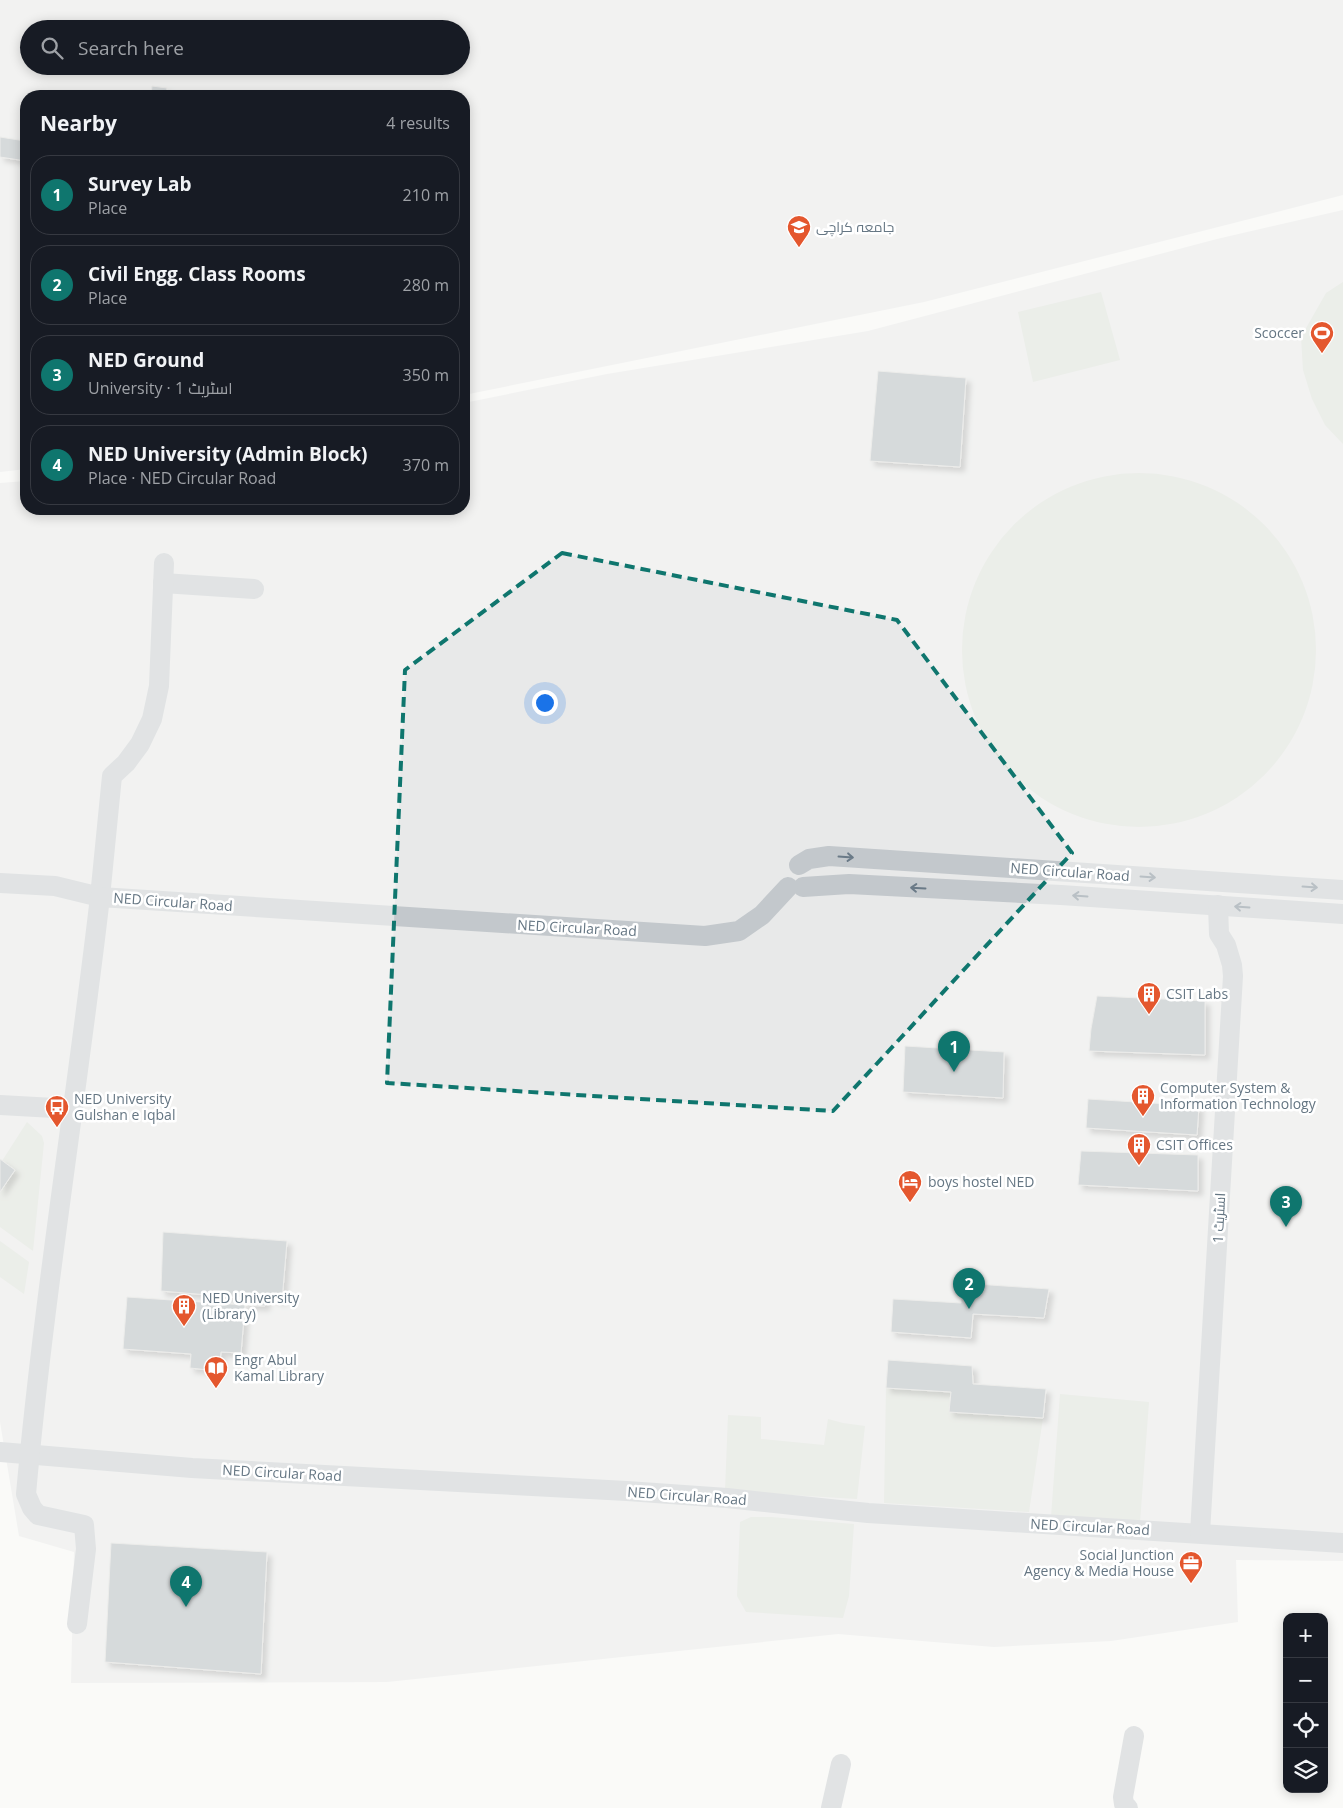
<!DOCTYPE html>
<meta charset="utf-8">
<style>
:root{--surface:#171b24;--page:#20242c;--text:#f1f3f6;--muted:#9ea1a6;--line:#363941;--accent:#0f766e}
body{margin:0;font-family:"Open Sans",Cairo,sans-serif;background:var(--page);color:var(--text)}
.controls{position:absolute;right:15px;bottom:15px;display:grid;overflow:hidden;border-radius:10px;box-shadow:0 2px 12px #0003}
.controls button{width:45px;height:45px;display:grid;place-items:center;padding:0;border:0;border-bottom:1px solid var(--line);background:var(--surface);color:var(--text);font:25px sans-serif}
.you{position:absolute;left:544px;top:702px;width:18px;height:18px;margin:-12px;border:4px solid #fff;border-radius:50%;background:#1a73e8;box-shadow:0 0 0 8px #1a73e833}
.badge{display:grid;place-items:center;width:32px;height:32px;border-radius:50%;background:var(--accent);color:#fff;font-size:16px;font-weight:700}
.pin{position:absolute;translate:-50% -41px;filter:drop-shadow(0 1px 2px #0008)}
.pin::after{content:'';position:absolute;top:26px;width:18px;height:15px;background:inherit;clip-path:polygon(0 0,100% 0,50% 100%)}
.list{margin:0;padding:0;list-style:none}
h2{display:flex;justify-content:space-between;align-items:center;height:65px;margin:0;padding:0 20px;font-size:21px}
h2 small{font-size:16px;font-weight:400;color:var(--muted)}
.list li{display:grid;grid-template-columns:32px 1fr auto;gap:15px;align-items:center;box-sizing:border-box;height:80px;margin:0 10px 10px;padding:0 10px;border:1px solid var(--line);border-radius:20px}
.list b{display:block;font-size:19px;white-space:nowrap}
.list p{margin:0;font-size:16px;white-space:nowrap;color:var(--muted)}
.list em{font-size:16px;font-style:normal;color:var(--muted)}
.icon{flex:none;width:28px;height:28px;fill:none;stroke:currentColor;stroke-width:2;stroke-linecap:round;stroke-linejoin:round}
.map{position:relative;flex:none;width:1343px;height:1808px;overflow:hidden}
.search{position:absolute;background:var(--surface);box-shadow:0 2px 12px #0003;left:20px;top:20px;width:450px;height:55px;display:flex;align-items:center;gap:12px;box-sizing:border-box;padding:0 18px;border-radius:28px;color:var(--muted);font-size:19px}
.panel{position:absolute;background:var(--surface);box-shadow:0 2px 12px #0003;left:20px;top:90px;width:450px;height:425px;border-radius:20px}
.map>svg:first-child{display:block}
.built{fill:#e8e9e9;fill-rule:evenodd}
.green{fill:#dadfd7}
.building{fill:#aab3b9;stroke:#dcdcda;filter:url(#shadow)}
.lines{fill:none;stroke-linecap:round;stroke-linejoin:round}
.minor{stroke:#c3c8cc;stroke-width:20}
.oneway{stroke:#6a7a87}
.marked{fill:none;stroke:#0f766e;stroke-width:4;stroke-dasharray:10 6;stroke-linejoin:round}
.labels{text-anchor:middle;stroke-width:5;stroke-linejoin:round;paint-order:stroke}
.poi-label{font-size:14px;fill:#657683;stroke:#fff;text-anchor:start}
.street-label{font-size:14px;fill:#657683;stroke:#fff}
</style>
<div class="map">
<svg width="1343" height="1808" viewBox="0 0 1343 1808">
<defs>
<filter id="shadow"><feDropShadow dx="4.5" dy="4.5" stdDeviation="2.5" flood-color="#0004"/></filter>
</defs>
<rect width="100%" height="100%" fill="#fafaf8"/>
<!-- built -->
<g class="built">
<path d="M0 0H1343V195L924 302 464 395V96H26V469L0 472ZM29 29H461V66H29Z"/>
<path d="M1343 210V1561L1236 1560 1238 1622 1111 1641 994 1647 838 1634 387 1682 71 1683 74 1552 19 1536 0 1422V483L26 481V509H464V403L607 374 868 331 1217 239Z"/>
</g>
<!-- green -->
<g class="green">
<path d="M1343 282V444L1325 425 1312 399 1303 370 1301 337 1326 293Z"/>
<path d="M1101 292 1120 360 1033 382 1018 312Z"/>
<circle cx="1139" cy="650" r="177"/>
<path d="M27 1122 42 1136 44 1143 33 1251 0 1227V1192L15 1171 2 1161Z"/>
<path d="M0 1241 29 1262 24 1294 0 1277Z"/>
<path d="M886 1388 951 1392 949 1412 1043 1418 1029 1512 884 1503Z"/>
<path d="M1060 1394 1149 1402 1140 1522 1051 1517Z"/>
<path d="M728 1415 761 1417V1439L824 1445 828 1419 843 1423 865 1426 857 1499 725 1491Z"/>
<path d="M751 1517H771L854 1524 849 1596 843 1618 746 1612 737 1596 740 1522Z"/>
</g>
<!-- building -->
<g class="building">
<path d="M152 86 167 88 166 96H151Z"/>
<path d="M26 132V161L0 157V137L25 141Z"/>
<path d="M878 371 966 378 960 467 870 461Z"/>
<path d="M1097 996 1205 1001V1055L1089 1051 1091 1029Z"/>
<path d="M905 1046 1004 1052 1003 1098 903 1092Z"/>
<path d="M1088 1099 1199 1106 1197 1135 1086 1128Z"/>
<path d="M1081 1151 1198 1155V1191L1078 1185Z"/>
<path d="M0 1159 15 1170 0 1192Z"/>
<path d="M163 1232 287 1241 282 1301 266 1296 265 1306 245 1305 244 1298 161 1291Z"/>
<path d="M961 1283 1049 1289 1044 1318 973 1314 971 1338 891 1332 893 1299 961 1303Z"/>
<path d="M127 1297 245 1305 241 1353 221 1352 219 1371 190 1368 191 1354 123 1349Z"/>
<path d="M888 1360 972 1366 973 1384 1046 1389 1043 1418 949 1412 951 1392 886 1388Z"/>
<path d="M111 1543 267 1552 261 1674 105 1662Z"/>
</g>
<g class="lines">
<!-- minor -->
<g class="minor">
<path d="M163 583 254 589"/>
<path d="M799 865 809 859 829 856 1343 890"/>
<path d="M0 883 55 886 100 897 112 776 126 763 140 744 152 719 159 686 164 563"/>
<path d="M803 887 849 884 1061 895 1343 914"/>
<path d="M0 1105 72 1109"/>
<path d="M0 1452 192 1468 627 1491 727 1498 868 1513 1343 1543"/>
<path d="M1200 1533 1233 976 1232 965 1226 945 1219 934 1218 905"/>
<path d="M77 1624 86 1549 84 1525 38 1515 32 1508 26 1494C44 1294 77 1096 100 897L705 936 739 931 762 915 788 887"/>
<path d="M831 1808 841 1764"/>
<path d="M1128 1808 1124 1804 1123 1797 1134 1736"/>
</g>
</g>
<!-- one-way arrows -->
<defs><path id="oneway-shaft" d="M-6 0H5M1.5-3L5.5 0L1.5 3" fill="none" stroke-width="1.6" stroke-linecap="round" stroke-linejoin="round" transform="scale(1.25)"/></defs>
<g class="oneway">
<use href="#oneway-shaft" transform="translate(846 857) rotate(4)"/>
<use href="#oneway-shaft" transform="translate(1148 877) rotate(4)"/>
<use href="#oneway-shaft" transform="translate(1310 887) rotate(4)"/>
<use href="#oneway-shaft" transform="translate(918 888) rotate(-177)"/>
<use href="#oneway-shaft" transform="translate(1080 896) rotate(-176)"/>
<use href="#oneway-shaft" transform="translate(1242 907) rotate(-176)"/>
</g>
<!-- marked area -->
<path d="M0 0H1343V1808H0ZM562 553 897 620 1072 853 833 1111 387 1083 405 670Z" fill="#fafaf8" fill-opacity=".55" fill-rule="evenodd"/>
<path class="marked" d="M562 553 897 620 1072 853 833 1111 387 1083 405 670Z"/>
<!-- icons -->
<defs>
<g id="university-pin" transform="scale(1.25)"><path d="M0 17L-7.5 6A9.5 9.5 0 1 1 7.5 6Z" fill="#e4572e" stroke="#fff"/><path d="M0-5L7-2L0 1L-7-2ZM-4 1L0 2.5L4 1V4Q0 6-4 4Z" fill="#fff"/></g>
<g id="stadium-pin" transform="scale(1.25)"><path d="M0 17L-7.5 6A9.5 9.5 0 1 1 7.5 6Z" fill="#e4572e" stroke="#fff"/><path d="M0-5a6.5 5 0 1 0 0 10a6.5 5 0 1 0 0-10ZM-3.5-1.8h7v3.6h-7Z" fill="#fff"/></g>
<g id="building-pin" transform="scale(1.25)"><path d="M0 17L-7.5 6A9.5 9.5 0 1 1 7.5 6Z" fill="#e4572e" stroke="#fff"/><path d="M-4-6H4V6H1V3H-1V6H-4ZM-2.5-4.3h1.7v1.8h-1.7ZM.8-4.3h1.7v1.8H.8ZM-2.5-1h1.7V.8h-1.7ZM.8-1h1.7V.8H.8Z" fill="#fff"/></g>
<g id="bus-pin" transform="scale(1.25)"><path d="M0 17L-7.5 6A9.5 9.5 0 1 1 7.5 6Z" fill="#e4572e" stroke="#fff"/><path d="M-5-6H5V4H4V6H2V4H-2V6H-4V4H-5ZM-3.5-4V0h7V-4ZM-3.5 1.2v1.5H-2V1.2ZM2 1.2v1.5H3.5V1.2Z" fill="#fff"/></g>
<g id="hotel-pin" transform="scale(1.25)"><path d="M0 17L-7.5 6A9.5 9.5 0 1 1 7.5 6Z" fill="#e4572e" stroke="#fff"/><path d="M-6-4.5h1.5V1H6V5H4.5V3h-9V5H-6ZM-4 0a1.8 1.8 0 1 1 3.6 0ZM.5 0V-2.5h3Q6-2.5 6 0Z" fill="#fff"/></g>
<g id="library-pin" transform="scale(1.25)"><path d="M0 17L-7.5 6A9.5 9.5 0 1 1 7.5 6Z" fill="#e4572e" stroke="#fff"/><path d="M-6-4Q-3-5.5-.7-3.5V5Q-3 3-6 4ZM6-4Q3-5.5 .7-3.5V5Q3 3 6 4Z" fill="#fff"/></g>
<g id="office-pin" transform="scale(1.25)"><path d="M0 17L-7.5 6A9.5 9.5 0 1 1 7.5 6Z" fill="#e4572e" stroke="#fff"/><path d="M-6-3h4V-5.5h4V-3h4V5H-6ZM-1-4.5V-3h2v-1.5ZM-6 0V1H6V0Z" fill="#fff"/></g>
</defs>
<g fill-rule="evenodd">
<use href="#university-pin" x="799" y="227"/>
<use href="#stadium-pin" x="1322" y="333"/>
<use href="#building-pin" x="1149" y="994"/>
<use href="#building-pin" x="1143" y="1096"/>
<use href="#bus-pin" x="57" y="1107"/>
<use href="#building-pin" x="1139" y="1145"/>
<use href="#hotel-pin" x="910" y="1182"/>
<use href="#building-pin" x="184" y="1306"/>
<use href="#library-pin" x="216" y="1368"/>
<use href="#office-pin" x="1191" y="1563"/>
</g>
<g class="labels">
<!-- poi labels -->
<g class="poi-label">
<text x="816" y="232">جامعہ کراچی</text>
<text x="1304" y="338" text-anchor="end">Scoccer</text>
<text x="1166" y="999">CSIT Labs</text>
<text x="1160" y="1093">Computer System &amp;<tspan x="1160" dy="16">Information Technology</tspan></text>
<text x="74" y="1104">NED University<tspan x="74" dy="16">Gulshan e Iqbal</tspan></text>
<text x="1156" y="1150">CSIT Offices</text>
<text x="928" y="1187">boys hostel NED</text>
<text x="202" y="1303">NED University<tspan x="202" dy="16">(Library)</tspan></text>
<text x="234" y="1365">Engr Abul<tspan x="234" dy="16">Kamal Library</tspan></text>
<text x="1174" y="1560" text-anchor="end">Social Junction<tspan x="1174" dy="16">Agency &amp; Media House</tspan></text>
</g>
<!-- street labels -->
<g class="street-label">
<text transform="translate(1070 872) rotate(4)" y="5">NED Circular Road</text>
<text transform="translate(173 902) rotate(4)" y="5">NED Circular Road</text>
<text transform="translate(577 928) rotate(3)" y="5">NED Circular Road</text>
<text transform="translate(1219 1218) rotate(-87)" y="5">اسٹریٹ 1</text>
<text transform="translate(282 1473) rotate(3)" y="5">NED Circular Road</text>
<text transform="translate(687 1496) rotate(4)" y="5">NED Circular Road</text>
<text transform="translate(1090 1527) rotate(3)" y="5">NED Circular Road</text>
</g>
</g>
</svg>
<div class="controls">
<button>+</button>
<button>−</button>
<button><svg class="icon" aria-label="locate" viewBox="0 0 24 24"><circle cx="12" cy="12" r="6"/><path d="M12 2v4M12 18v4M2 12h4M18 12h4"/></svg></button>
<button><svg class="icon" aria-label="layers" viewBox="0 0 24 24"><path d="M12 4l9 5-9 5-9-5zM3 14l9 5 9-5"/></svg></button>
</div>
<div class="you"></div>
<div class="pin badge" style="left:954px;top:1072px">1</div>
<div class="pin badge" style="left:969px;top:1309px">2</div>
<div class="pin badge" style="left:1286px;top:1227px">3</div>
<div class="pin badge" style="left:186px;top:1607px">4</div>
<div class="search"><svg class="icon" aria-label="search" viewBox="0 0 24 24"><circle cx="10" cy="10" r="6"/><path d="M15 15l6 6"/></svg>Search here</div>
<section class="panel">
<h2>Nearby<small>4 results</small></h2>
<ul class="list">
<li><span class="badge">1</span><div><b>Survey Lab</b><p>Place</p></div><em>210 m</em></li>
<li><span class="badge">2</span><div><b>Civil Engg. Class Rooms</b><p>Place</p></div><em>280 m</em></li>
<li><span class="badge">3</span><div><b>NED Ground</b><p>University · اسٹریٹ 1</p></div><em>350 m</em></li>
<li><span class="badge">4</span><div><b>NED University (Admin Block)</b><p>Place · NED Circular Road</p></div><em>370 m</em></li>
</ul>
</section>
</div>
